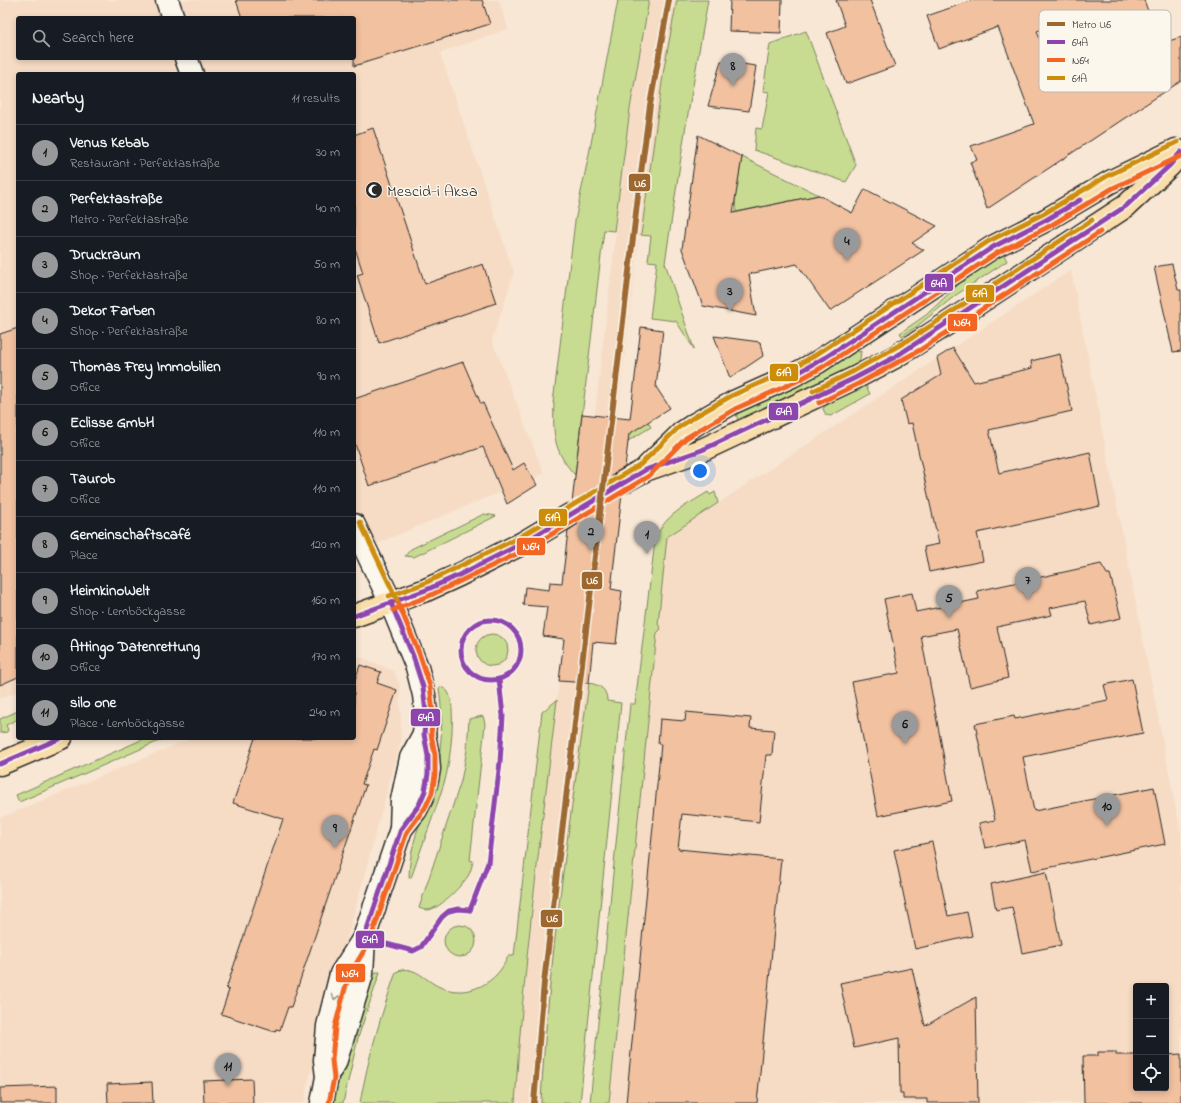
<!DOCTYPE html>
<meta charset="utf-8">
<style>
:root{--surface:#171b24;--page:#20242c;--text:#f1f3f6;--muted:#9ea1a6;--line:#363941;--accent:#98999b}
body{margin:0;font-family:"Indie Flower",sans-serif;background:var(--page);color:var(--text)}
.controls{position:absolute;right:12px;bottom:12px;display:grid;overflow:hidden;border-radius:4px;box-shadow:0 2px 6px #0003}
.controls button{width:36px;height:36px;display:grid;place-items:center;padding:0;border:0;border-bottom:1px solid var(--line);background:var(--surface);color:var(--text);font:20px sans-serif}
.you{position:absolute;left:700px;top:471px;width:14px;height:14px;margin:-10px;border:3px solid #fff;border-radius:50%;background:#1a73e8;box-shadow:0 0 0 6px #1a73e833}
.badge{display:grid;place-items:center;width:26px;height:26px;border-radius:50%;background:var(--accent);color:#111;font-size:13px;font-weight:700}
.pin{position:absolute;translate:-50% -33px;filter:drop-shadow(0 1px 2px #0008)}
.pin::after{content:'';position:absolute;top:21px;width:14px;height:12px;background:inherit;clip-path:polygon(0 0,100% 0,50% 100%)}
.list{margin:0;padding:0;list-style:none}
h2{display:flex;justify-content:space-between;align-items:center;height:52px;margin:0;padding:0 16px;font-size:17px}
h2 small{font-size:13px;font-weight:400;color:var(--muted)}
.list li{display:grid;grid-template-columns:26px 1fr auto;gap:12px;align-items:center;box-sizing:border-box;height:56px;padding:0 16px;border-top:1px solid var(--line)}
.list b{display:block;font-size:15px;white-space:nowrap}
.list p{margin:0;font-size:13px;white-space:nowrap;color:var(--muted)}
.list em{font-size:13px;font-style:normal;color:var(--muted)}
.icon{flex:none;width:22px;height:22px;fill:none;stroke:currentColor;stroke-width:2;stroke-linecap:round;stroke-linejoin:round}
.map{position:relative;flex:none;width:1181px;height:1103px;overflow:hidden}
.search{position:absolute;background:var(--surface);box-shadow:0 2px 6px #0003;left:16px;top:16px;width:340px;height:44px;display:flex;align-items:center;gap:10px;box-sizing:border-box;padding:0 14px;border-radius:4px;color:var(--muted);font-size:15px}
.panel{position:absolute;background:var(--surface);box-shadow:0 2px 6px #0003;left:16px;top:72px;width:340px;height:668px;border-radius:4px}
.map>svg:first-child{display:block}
.built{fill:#f6dcc5;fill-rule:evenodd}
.green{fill:#c8dc91;stroke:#7a845e}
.building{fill:#f1c1a0;stroke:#2b2b2b;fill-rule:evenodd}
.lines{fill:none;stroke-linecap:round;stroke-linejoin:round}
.major-tunnel{stroke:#cfc1b3;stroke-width:22;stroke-dasharray:22 11;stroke-linecap:butt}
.minor-casing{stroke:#2b2b2b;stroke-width:25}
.major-casing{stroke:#2b2b2b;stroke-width:25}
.minor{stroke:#fbf7ec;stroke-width:22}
.major{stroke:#f9deab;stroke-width:22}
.bus-1-casing{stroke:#fbf7ec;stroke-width:8}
.bus-2-casing{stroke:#fbf7ec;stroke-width:8}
.bus-3-casing{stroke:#fbf7ec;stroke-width:8}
.bus-1{stroke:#8e44ad;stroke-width:5}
.bus-2{stroke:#f26522;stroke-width:5}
.bus-3{stroke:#ce8d09;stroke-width:5}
.metro-1-casing{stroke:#fbf7ec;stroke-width:9}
.metro-1{stroke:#9d6830;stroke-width:6}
.oneway{stroke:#93918c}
.labels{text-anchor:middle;stroke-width:3;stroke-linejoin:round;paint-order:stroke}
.poi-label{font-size:16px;fill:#2b2b2b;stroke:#fbf7ec;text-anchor:start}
.key{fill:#fbf7ec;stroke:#bdbab2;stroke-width:1}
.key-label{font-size:11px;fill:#2b2b2b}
.line-badge{stroke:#fbf7ec;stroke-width:1.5}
.badge-label{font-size:11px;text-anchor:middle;font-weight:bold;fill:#fff}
</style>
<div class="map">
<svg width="1181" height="1103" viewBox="0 0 1181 1103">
<rect width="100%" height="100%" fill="#f8e7d5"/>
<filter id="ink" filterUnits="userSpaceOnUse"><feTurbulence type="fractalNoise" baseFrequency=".025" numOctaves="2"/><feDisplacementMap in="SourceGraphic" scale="8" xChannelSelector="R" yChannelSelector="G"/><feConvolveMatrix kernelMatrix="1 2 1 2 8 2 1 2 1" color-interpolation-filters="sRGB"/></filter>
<g filter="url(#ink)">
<!-- built -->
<g class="built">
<path d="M0 0H499L508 29 440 53 514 273 492 340 544 474 354 553V74H18V691L0 699ZM18 18H354V58H18Z"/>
<path d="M649 0H677L664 68 641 235 639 236 594 611 593 642 589 683 558 919 546 1034 541 1103H515L519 1037 532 914 564 639 575 585 616 232 614 231 630 109Z"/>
<path d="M1071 270 1181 834V1103H609L657 633 661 629 658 624 667 537ZM1136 986H1166V1088H1136Z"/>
<path d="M361 657 394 671 400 686 401 740 307 1086 305 1103H0V818L192 738H354V661Z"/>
</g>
<!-- green -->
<g class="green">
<path d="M618 0H649L630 109 614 231 604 230 575 475C553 451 553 434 554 403H553L575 221 589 154Z"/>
<path d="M677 0H708L685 131 665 263 694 349 676 321 650 318 657 262 648 261 651 236 641 235 664 68Z"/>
<path d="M806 31 856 165 846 182 754 150 756 128 762 129 769 92 763 91 770 44Z"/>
<path d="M742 157 819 195 736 212 735 200Z"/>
<path d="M1003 253 1007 261 956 295 916 327 902 336 900 333 926 315 962 281Z"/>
<path d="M857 350 858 352 861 351 860 359 858 363 810 388 738 421 736 413Z"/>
<path d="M864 385 866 386 870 394 831 416 826 415 823 409 824 407 840 397Z"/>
<path d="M633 398 651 427 628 441Z"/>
<path d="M708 492 710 495 715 492 718 503 667 537 658 624 661 629 657 633 609 1103H590L630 704H635L655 541C663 515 686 506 708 492Z"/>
<path d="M484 514 496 516 414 557 405 556 411 549Z"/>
<circle cx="492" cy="650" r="16"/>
<path d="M589 683C600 685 607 689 607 701L621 703 580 1103H541C548 963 570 822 589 683Z"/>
<path d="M440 687C443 688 446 689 448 692 457 707 450 763 445 780 435 813 422 845 411 878H409C409 846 422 819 431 789 442 755 444 723 439 688Z"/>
<path d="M557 700C541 834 523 968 515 1103H360C368 1058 381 1015 396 972 414 963 425 981 440 987 468 999 498 983 508 956H514L542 712Z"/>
<path d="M18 711V719L6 725 8 730 7 732 0 733V719Z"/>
<path d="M483 716 485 724 484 734 470 860 473 861C472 866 471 871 468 876 463 884 443 905 434 908 429 911 424 910 419 908L461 781 467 750 469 719Z"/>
<path d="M146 738H166L19 802 16 795Z"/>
<circle cx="460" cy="941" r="16"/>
<path d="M376 972H380L358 1038 343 1103H333L355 1013 363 987Z"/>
</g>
<!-- building -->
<g class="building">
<path d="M236 0H482L490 24 354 66V18H242Z"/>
<path d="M730 0H782L781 33 729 31Z"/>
<path d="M836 0H870L895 66 846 84 827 33 845 26Z"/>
<path d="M973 0H1144L1160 44 1181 37V81L987 209 970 162 977 160 971 146 1034 124 998 27 939 49 927 16ZM1096 10 1115 60 1055 82 1037 31Z"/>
<path d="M721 61 756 66 749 111 708 106Z"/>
<path d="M373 128 425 284 483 264 496 303 379 343 357 275 363 273 354 245V135Z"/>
<path d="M698 135 742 157 733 213 819 195 852 213 865 189 937 226 912 243 924 250 830 311 797 264 749 274 756 316 703 306 682 249Z"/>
<path d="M1172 264 1178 290H1181V351L1173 352 1154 267Z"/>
<path d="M641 327 663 330 656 387 670 408 629 434 625 467 613 475 611 481 612 488 616 492 622 494 611 589 622 591 616 644 593 642 589 683 559 681 564 639 543 636 547 607 523 605 525 587 549 590 550 582 562 583 568 531 581 521 582 515 580 508 576 504 572 503 582 414 630 419Z"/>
<path d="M18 328V677L0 685V334Z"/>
<path d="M714 336 760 342 763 356 730 378Z"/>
<path d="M953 348 974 382 1032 368 1031 361 1060 354 1072 411 989 430 999 473 1090 452 1100 506 977 533 983 561 929 572 924 547 939 544 912 423 907 424 901 400 941 375 937 358Z"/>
<path d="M463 362 481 404 483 403 513 470 524 463 537 485 507 504 483 447 369 486 354 441V399Z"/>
<path d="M1101 564 1107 574H1110L1121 618 1091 625 1085 601 1050 608 1052 615 997 627 1008 678 970 687 957 629 921 636 952 801 878 816 852 682 899 673 884 599 912 593 916 612 979 599 977 591Z"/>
<path d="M360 665 381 672 377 683 397 690 377 750 374 749 362 784 366 785 291 1007H288L280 1030 276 1029 275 1032 221 1014 229 990 226 989 283 819 233 803 255 738H354V683Z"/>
<path d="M1132 679 1143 733 1023 757 1034 811 1154 787 1165 844 1032 871 1025 840 985 848 979 823 995 820 975 724 1014 716 1015 719 1108 700 1104 685Z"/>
<path d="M686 712 751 718 750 728 774 730 772 755H766L759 822 682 814 678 849 781 859 757 1103H626L661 744H658L660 719 685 721Z"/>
<path d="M932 842 948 916 967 912 972 936 915 949 894 850Z"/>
<path d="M1046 872 1061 945 1022 953 1012 907 996 910 991 884Z"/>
<path d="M912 968 925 1026 976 997 978 1103H927V1099H903V1093H900L899 1038 854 1048 840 983Z"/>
<path d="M1098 1052H1116V1055H1136V1088H1166V1055L1181 1054V1102H1173V1103H1084L1083 1056H1098Z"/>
<path d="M252 1079 253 1103H204L203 1081Z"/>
<path d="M152 1082 153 1103H108L107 1084Z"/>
<path d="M57 1086V1103H0V1088Z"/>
</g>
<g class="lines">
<!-- major-tunnel -->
<path class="major-tunnel" d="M570 515 623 482"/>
<!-- minor casing -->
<g class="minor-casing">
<g id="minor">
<path d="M167 0 173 18"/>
<path d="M186 58 192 74"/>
<path d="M401 829 402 800 411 758 424 734"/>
<path d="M331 1069 335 1063 362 974 364 938"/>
<path d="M322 1103 327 1077 325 1060 328 1026 341 974 364 938 401 829 416 810 422 798 427 780 429 769 428 756 424 734 426 713 424 695 417 667 391 603 354 525"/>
</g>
</g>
<!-- major casing -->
<g class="major-casing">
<g id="major">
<path d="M648 466 682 433 697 423 734 402 792 376 818 362 993 247 1046 220 1110 182 1176 150"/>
<path d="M623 482 645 470 702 450 855 378 895 357 936 331 1126 206 1169 166 1181 152"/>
<path d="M354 616 426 590 459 575 523 543 570 515"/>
<path d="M0 764 61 738"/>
</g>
</g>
<!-- minor -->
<use href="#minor" class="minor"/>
<!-- major -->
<use href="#major" class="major"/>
<!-- bus-1 casing -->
<g class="bus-1-casing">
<g id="bus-1">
<path d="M801 371 826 357 993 247 1046 220 1080 200"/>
<path d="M391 603 413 656 423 687 426 713 424 734 428 756V774L425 791 419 805 401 829 364 938 413 951 421 947 442 917 449 911 458 909 470 910"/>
<path d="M354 616 426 590 459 575 523 543 645 470 702 450 855 378 895 357 1126 206 1169 166 1181 152"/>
<circle cx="491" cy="650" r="30"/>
<path d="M0 764 61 738"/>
<path d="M470 910 488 863 500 762 503 716 499 679"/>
</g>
</g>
<!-- bus-2 casing -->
<g class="bus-2-casing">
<g id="bus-2">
<path d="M819 403 858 384 920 350 1100 232"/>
<path d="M393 610 429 596 527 549 649 476 686 438 701 429 737 408 795 382 821 368 997 253 1050 226 1113 188 1181 156"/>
<path d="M329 1103 334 1078 332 1060 335 1027 348 977 370 941 407 832 425 808 432 793 435 775V755L431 734 433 713 430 686 419 653 397 600"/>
</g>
</g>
<!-- bus-3 casing -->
<g class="bus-3-casing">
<g id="bus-3">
<path d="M813 391 852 372 912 338 1092 220"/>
<path d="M360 522 397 600"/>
<path d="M389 596 423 584 520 537 641 464 678 428 694 417 731 396 789 370 814 356 989 241 1043 214 1107 176 1178 142"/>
</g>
</g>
<!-- bus-1 -->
<use href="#bus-1" class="bus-1"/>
<!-- bus-2 -->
<use href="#bus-2" class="bus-2"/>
<!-- bus-3 -->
<use href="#bus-3" class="bus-3"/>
<!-- metro-1 casing -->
<g class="metro-1-casing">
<path id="metro-1" d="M534 1103 544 982 638 196 650 105 669 0"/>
</g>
<!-- metro-1 -->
<use href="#metro-1" class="metro-1"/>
</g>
<!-- one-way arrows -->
<defs><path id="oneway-chevron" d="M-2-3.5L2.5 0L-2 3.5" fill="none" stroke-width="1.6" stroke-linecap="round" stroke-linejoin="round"/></defs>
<use class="oneway" href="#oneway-chevron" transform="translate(335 997) rotate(103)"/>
</g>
<!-- icons -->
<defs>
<g id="mosque-disc" transform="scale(0.9)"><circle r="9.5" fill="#2b2b2b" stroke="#fbf7ec"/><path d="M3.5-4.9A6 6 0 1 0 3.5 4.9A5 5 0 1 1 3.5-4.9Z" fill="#fff"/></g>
</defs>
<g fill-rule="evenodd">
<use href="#mosque-disc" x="374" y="190"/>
</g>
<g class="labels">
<!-- poi labels -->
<g class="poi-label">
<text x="387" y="196">Mescid-i Aksa</text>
</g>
</g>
<!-- legend -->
<rect x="1039" y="10" width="132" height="82" rx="6" class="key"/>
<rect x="1047" y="22" width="18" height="4" fill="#9d6830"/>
<rect x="1047" y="40" width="18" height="4" fill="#8e44ad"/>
<rect x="1047" y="58" width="18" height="4" fill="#f26522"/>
<rect x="1047" y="76" width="18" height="4" fill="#ce8d09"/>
<g class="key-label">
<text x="1072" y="28">Metro U6</text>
<text x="1072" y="46">64A</text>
<text x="1072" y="64">N64</text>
<text x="1072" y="82">61A</text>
</g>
<g class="line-badge">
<rect x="628" y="173" width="23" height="19" rx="4" fill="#9d6830"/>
<rect x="924" y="273" width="30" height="19" rx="4" fill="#8e44ad"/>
<rect x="965" y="284" width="30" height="19" rx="4" fill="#ce8d09"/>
<rect x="947" y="313" width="31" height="19" rx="4" fill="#f26522"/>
<rect x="769" y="363" width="30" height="19" rx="4" fill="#ce8d09"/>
<rect x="768" y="402" width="31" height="19" rx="4" fill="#8e44ad"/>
<rect x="538" y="508" width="30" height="19" rx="4" fill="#ce8d09"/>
<rect x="516" y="537" width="30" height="19" rx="4" fill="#f26522"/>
<rect x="581" y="571" width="22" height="19" rx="4" fill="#9d6830"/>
<rect x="410" y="708" width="31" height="19" rx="4" fill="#8e44ad"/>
<rect x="540" y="909" width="23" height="19" rx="4" fill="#9d6830"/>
<rect x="355" y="930" width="30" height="19" rx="4" fill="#8e44ad"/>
<rect x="335" y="963" width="31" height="20" rx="4" fill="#f26522"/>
</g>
<g class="badge-label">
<text x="640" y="187">U6</text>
<text x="939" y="287">64A</text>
<text x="980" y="297">61A</text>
<text x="962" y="326">N64</text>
<text x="784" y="376">61A</text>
<text x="784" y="415">64A</text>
<text x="553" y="521">61A</text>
<text x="531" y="550">N64</text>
<text x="592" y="584">U6</text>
<text x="426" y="721">64A</text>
<text x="552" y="922">U6</text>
<text x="370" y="943">64A</text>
<text x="350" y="977">N64</text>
</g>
</svg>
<div class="controls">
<button>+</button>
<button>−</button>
<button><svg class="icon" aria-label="locate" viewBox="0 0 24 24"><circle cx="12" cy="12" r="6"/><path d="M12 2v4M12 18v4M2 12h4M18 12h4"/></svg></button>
</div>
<div class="you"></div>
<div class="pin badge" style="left:647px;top:554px">1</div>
<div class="pin badge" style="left:591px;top:551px">2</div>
<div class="pin badge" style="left:730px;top:311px">3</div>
<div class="pin badge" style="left:847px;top:261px">4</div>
<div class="pin badge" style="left:949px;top:618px">5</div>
<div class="pin badge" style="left:905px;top:744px">6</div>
<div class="pin badge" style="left:1028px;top:600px">7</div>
<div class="pin badge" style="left:733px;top:86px">8</div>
<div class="pin badge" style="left:335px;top:848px">9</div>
<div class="pin badge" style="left:1107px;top:826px">10</div>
<div class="pin badge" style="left:228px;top:1086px">11</div>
<div class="search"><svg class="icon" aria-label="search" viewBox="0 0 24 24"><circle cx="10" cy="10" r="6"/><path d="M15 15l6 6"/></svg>Search here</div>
<section class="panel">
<h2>Nearby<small>11 results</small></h2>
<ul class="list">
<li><span class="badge">1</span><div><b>Venus Kebab</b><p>Restaurant · Perfektastraße</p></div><em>30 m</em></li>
<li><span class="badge">2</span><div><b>Perfektastraße</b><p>Metro · Perfektastraße</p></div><em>40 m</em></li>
<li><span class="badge">3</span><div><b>Druckraum</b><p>Shop · Perfektastraße</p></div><em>50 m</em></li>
<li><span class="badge">4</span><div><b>Dekor Farben</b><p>Shop · Perfektastraße</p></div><em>80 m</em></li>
<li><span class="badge">5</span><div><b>Thomas Frey Immobilien</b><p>Office</p></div><em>90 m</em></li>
<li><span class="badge">6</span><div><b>Eclisse GmbH</b><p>Office</p></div><em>110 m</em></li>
<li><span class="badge">7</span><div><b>Taurob</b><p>Office</p></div><em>110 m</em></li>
<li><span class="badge">8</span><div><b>Gemeinschaftscafé</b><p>Place</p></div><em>120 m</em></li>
<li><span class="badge">9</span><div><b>HeimkinoWelt</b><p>Shop · Lemböckgasse</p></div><em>160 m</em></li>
<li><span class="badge">10</span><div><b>Attingo Datenrettung</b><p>Office</p></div><em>170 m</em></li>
<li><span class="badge">11</span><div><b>silo one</b><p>Place · Lemböckgasse</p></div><em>240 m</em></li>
</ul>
</section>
</div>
